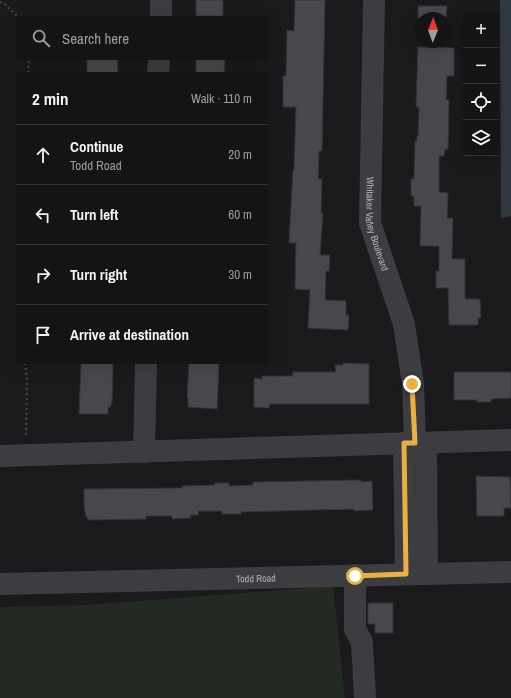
<!DOCTYPE html>
<meta charset="utf-8">
<style>
:root{--surface:#141415;--page:#212122;--text:#f1f3f6;--muted:#9d9ea0;--line:#333334}
body{margin:0;font-family:"Archivo Narrow",sans-serif;background:var(--page);color:var(--text)}
.controls{position:absolute;right:12px;top:12px;display:grid;overflow:hidden;border-radius:0px;box-shadow:0 4px 16px #0002}
.controls button{width:36px;height:36px;display:grid;place-items:center;padding:0;border:0;border-bottom:1px solid var(--line);background:var(--surface);color:var(--text);font:20px sans-serif}
.compass{position:absolute;left:415px;top:12px;width:36px;height:36px;border-radius:50%;background:var(--surface);box-shadow:0 4px 16px #0002;rotate:1deg}
.stop{position:absolute;width:12px;height:12px;margin:-9px;border:3px solid #e7b147;border-radius:50%;background:#fff}
.stop.end{background:#e7b147;border-color:#fff;box-shadow:0 1px 4px #0008}
.list{margin:0;padding:0;list-style:none}
h2{display:flex;justify-content:space-between;align-items:center;height:52px;margin:0;padding:0 16px;font-size:17px}
h2 small{font-size:13px;font-weight:400;color:var(--muted)}
.list li{display:grid;grid-template-columns:26px 1fr auto;gap:12px;align-items:center;box-sizing:border-box;height:60px;padding:0 16px;border-top:1px solid var(--line)}
.list b{display:block;font-size:15px;white-space:nowrap}
.list p{margin:0;font-size:13px;white-space:nowrap;color:var(--muted)}
.list em{font-size:13px;font-style:normal;color:var(--muted)}
.icon{flex:none;width:22px;height:22px;fill:none;stroke:currentColor;stroke-width:2;stroke-linecap:round;stroke-linejoin:round}
.map{position:relative;flex:none;width:511px;height:698px;overflow:hidden}
.search{position:absolute;background:var(--surface);box-shadow:0 4px 16px #0002;left:16px;top:16px;width:252px;height:44px;display:flex;align-items:center;gap:10px;box-sizing:border-box;padding:0 14px;border-radius:0px;color:var(--muted);font-size:15px}
.panel{position:absolute;background:var(--surface);box-shadow:0 4px 16px #0002;left:16px;top:72px;width:252px;height:292px;border-radius:0px}
.map>svg:first-child{display:block}
.green{fill:#222a23}
.water{fill:#313940}
.building{fill:#47484c;stroke:#343438}
.lines{fill:none;stroke-linecap:round;stroke-linejoin:round}
.path{stroke:#424348;stroke-width:2.5;stroke-dasharray:2 3;stroke-linecap:butt}
.minor{stroke:#3c3c41;stroke-width:22}
.route{stroke:#e7b147;stroke-width:5}
.labels{text-anchor:middle;stroke-width:3.5;stroke-linejoin:round;paint-order:stroke}
.street-label{font-size:10px;fill:#aeb2bb;stroke:#151517}
</style>
<div class="map">
<svg width="511" height="698" viewBox="0 0 511 698">
<rect width="100%" height="100%" fill="#1a1a1c"/>
<!-- green -->
<path class="green" d="M333 586 345 698H0V607L86 605Z"/>
<!-- water -->
<path class="water" d="M500 0H511V216L501 218Z"/>
<!-- building -->
<g class="building">
<rect x="196" y="0" width="27" height="16"/>
<path d="M295 0H325L322 151H319L318 179H322L321 213H323L320 255H330L329 271H326L325 300 346 301V315H349L348 330 308 328 310 290 295 289 296 243H289L293 170H294L296 107H283V76H286L287 30 294 31Z"/>
<path d="M418 6H447L446 18H418Z"/>
<path d="M418 47 454 48V76H447L446 100H449L448 149H445L444 156H439V192L448 193 447 218H453L452 259H465V299H480L481 318H478V325H449L448 288H436V271H439V246H420L421 206H414V196H411V179H414L415 141H417V136H418L419 107H416Z"/>
<path d="M87 59H117L118 73H87Z"/>
<path d="M196 59H225L224 73H196Z"/>
<path d="M81 363H113L112 403 110 407H108V414H79Z"/>
<path d="M189 363H219L217 409 188 407V397H187Z"/>
<path d="M343 363 369 364V404H270L269 408 254 407V378L262 379V376H293V372H336L335 365H343Z"/>
<path d="M454 372H511V398L491 399V402H477V400H454Z"/>
<path d="M476 476 510 477 511 508H504V516H477Z"/>
<path d="M361 480V482L372 481 373 510 354 511V509L278 511 241 512V514H222V511H198V515H190L191 518 172 519V516H146V519L88 520V517H86L84 505V489L182 488V486L215 485V483H229V486L253 485V482Z"/>
<path d="M368 603H393V633H375V624H368Z"/>
</g>
<g class="lines">
<!-- path -->
<g class="path">
<path d="M0 2 4 3 18 17"/>
<path d="M28 73 29 59"/>
<path d="M25 363 27 379 26 437"/>
</g>
<!-- minor -->
<g class="minor">
<path id="s1" d="M374 0 370 223 404 324 413 384 415 443"/>
<path d="M161 17V0"/>
<path d="M158 73 159 59"/>
<path d="M404 443 406 574"/>
<path d="M426 443 427 574"/>
<path d="M144 452 146 363"/>
<path d="M0 456 511 440"/>
<path d="M355 575V629L362 642 365 698"/>
<path id="s2" d="M0 584 511 572"/>
</g>
</g>
<g class="lines">
<!-- route -->
<path class="route" d="M355 576 406 574 404 443H415L412 384"/>
</g>
<g class="labels">
<!-- street labels -->
<g class="street-label">
<text dy="4" stroke="none"><textPath href="#s1" startOffset="225">Whitaker Valley Boulevard</textPath></text>
<text dy="4" stroke="none"><textPath href="#s2" startOffset="256">Todd Road</textPath></text>
</g>
</g>
</svg>
<div class="controls">
<button>+</button>
<button>−</button>
<button><svg class="icon" aria-label="locate" viewBox="0 0 24 24"><circle cx="12" cy="12" r="6"/><path d="M12 2v4M12 18v4M2 12h4M18 12h4"/></svg></button>
<button><svg class="icon" aria-label="layers" viewBox="0 0 24 24"><path d="M12 4l9 5-9 5-9-5zM3 14l9 5 9-5"/></svg></button>
</div>
<svg class="compass" viewBox="-18 -18 36 36"><path d="M0-13l5 13h-10z" fill="#e53935"/><path d="M0 13l5-13h-10z" fill="#9d9ea0"/></svg>
<div class="stop" style="left:355px;top:576px"></div>
<div class="stop end" style="left:412px;top:384px"></div>
<div class="search"><svg class="icon" aria-label="search" viewBox="0 0 24 24"><circle cx="10" cy="10" r="6"/><path d="M15 15l6 6"/></svg>Search here</div>
<section class="panel">
<h2>2 min<small>Walk · 110 m</small></h2>
<ul class="list">
<li><svg class="icon" aria-label="ahead" viewBox="0 0 24 24"><path d="M12 20V5M6 11l6-6 6 6"/></svg><div><b>Continue</b><p>Todd Road</p></div><em>20 m</em></li>
<li><svg class="icon" aria-label="left" viewBox="0 0 24 24"><path d="M17 20v-9H6M10 6l-5 5 5 5"/></svg><div><b>Turn left</b></div><em>60 m</em></li>
<li><svg class="icon" aria-label="right" viewBox="0 0 24 24"><path d="M7 20v-9h11M14 6l5 5-5 5"/></svg><div><b>Turn right</b></div><em>30 m</em></li>
<li><svg class="icon" aria-label="arrive" viewBox="0 0 24 24"><path d="M6 21V4h12l-3 4 3 4H6"/></svg><div><b>Arrive at destination</b></div></li>
</ul>
</section>
</div>
